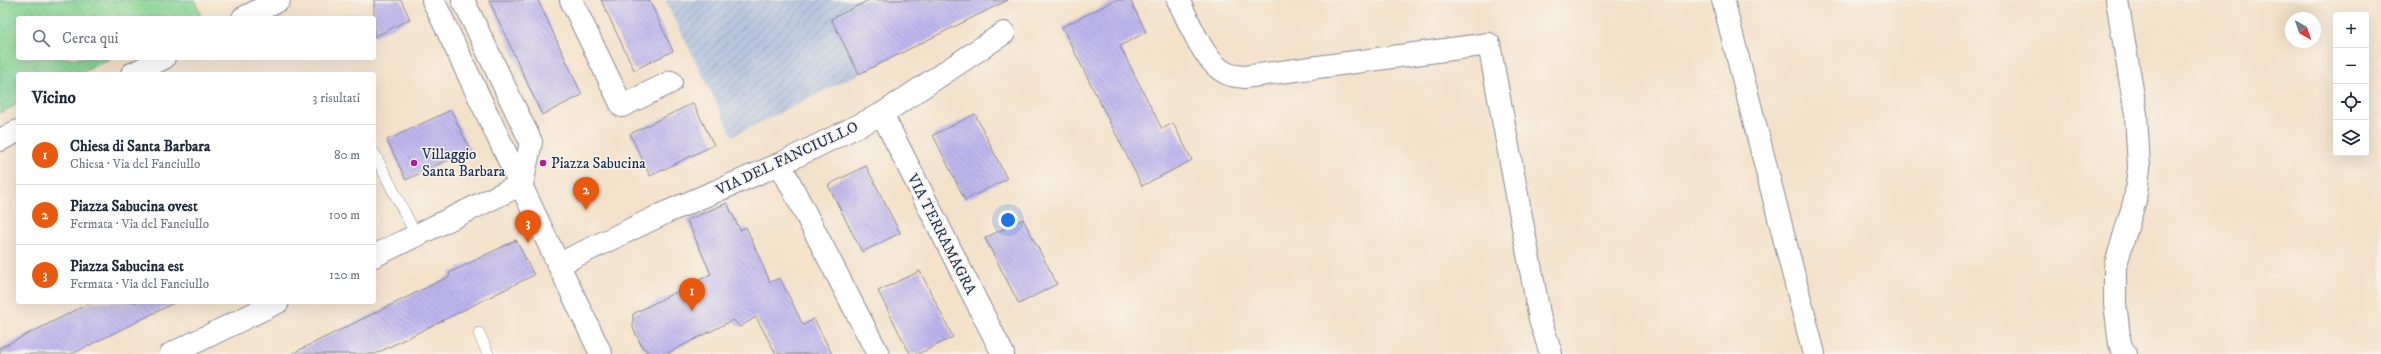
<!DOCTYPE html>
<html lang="it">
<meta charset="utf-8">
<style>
:root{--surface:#fff;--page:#f6f6f7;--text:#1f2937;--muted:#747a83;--line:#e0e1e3;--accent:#ea580c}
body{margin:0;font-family:"IM FELL DW Pica",serif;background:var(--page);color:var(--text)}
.controls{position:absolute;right:12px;top:12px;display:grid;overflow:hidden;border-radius:4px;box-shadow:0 4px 16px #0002}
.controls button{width:36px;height:36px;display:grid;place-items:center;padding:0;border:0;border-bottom:1px solid var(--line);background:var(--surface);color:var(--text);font:20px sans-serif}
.compass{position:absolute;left:2285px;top:12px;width:36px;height:36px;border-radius:50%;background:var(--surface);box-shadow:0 4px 16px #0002;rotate:140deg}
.you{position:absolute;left:1008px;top:220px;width:14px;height:14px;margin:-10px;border:3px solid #fff;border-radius:50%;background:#1a73e8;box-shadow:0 0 0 6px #1a73e833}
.badge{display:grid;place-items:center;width:26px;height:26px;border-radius:50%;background:var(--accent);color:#fff;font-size:13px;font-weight:700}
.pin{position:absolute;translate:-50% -33px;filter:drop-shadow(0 1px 2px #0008)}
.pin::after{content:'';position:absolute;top:21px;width:14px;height:12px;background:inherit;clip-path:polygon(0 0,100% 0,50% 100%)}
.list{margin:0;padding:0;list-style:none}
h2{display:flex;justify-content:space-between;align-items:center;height:52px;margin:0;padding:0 16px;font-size:17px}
h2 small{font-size:13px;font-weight:400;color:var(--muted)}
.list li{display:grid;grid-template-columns:26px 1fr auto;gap:12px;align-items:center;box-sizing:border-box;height:60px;padding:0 16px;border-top:1px solid var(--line)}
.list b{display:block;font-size:15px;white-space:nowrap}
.list p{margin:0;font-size:13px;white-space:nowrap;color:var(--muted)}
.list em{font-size:13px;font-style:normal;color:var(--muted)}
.icon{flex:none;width:22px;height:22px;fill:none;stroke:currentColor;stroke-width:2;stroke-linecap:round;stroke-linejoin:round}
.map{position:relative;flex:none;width:2381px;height:354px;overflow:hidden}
.search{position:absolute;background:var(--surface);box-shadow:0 4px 16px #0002;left:16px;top:16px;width:360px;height:44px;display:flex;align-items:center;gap:10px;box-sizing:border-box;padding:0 14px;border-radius:4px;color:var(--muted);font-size:15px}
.panel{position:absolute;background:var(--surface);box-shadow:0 4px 16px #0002;left:16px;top:72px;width:360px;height:232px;border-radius:4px}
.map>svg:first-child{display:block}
.industrial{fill:url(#industrial-furrows)}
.grass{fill:url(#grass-dots);stroke:#51827a}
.building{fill:url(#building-back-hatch)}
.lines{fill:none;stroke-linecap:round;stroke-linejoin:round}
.lane-casing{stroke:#888894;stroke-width:12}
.street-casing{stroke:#888894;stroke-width:24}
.primary-casing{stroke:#888894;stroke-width:24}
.lane{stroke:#fff;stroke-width:11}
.street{stroke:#fff;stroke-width:22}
.primary{stroke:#fff;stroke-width:22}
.poi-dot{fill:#b5179e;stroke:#f7f3e8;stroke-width:1.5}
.labels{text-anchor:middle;stroke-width:3;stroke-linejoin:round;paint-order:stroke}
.poi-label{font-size:15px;fill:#1b2f5e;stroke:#f7f3e8;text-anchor:start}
.street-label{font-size:15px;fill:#1b2f5e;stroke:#f7f3e8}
</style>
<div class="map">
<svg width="2381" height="354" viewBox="0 0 2381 354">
<defs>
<pattern id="industrial-furrows" width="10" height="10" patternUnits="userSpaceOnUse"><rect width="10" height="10" fill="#b7c5de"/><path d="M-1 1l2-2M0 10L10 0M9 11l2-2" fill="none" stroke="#94a0b7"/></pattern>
<pattern id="grass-dots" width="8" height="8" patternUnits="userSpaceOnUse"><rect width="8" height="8" fill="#87d695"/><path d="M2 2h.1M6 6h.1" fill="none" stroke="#74b883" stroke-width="1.8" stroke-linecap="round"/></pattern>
<pattern id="building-back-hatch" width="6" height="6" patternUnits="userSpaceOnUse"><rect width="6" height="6" fill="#beb6ee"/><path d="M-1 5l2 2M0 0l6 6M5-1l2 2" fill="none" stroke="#9a94c4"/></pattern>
</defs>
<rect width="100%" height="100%" fill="#f7f3e8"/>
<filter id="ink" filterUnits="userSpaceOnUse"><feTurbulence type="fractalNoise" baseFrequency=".025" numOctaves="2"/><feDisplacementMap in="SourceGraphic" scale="8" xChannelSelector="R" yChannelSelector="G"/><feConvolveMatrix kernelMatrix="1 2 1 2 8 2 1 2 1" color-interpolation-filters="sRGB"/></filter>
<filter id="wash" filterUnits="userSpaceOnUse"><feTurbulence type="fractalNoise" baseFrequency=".012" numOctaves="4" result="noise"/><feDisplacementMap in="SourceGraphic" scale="16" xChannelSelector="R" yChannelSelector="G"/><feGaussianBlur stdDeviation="0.9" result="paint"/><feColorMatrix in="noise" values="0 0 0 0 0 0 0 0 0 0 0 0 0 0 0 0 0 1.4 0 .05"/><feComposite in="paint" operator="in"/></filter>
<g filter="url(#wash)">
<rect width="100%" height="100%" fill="#f4e1c9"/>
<!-- industrial -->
<path class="industrial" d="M665 0H1008L733 136Z"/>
<!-- grass -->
<path class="grass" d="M0 0H194L201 14 192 18H18V58H111L79 74H18V104L0 113Z"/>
<g id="blocks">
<!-- building -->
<g class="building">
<path d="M374 0H401L410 19 374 37Z"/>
<path d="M489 0H538L582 95 542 115Z"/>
<path d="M601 0H649L673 51 634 70Z"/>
<path d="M869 0H1008L859 74 831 19Z"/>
<path d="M1116 0H1130L1146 32 1120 46 1162 129 1173 123 1192 160 1142 186 1062 27Z"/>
<path d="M693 103 714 145 650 176 630 134Z"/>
<path d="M451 110 470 149 406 180 387 140Z"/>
<path d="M975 114 1007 179 965 200 933 135Z"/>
<path d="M866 166 900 233 862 252 828 185Z"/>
<path d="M727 203 740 230 746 227 770 282 780 278 803 325 814 319 832 354H776L756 317 740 327 733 320 666 354H650L642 347 633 328V314L711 274 687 220Z"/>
<path d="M1023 219 1057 284 1019 304 985 238Z"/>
<path d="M516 240 534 275 375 354H291L450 276 449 273Z"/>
<path d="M920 271 953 337 918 354H910L878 291Z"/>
<path d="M92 302H176L72 354H0V348Z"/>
</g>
</g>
</g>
<g filter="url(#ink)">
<use href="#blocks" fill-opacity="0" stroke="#888894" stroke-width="1"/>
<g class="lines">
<!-- lane casing -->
<g class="lane-casing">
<g id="lane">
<path d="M374 153 416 235"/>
<path d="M479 333 488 354"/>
</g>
</g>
<!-- street casing -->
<g class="street-casing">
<g id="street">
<path d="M433 0 601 354"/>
<path d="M463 0 531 142 522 184"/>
<path d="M571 0 622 106 671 82"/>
<path d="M1178 0C1189 21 1204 63 1226 73 1231 76 1238 76 1244 77L1489 44 1540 319 1551 354"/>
<path d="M1723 0 1814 354"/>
<path d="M2117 0 2136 114 2139 168 2135 200 2115 267V303L2120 344 2125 354"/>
<path d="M882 114 1003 354"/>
<path d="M780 164 878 354"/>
<path d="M374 256 522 184"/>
<path d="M559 264 667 212 780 164 882 114 1004 33"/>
<path d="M171 354 278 302"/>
</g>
</g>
<!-- primary casing -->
<g class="primary-casing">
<g id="primary">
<path d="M243 18 279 0"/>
<path d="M132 74 164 58"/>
<path d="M0 140 18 131"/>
</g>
</g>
<!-- lane -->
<use href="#lane" class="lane"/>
<!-- street -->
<use href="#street" class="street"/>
<!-- primary -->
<use href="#primary" class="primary"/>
</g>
</g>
<!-- markers -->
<g class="poi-dot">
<circle cx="414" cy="163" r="4"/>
<circle cx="543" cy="163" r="4"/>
</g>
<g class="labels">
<!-- poi labels -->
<g class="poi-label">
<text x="422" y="159">Villaggio<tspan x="422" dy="17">Santa Barbara</tspan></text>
<text x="551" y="168">Piazza Sabucina</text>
</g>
<!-- street labels -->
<g class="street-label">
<text transform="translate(787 158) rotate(-25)" y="5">VIA DEL FANCIULLO</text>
<text transform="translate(942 234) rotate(63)" y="5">VIA TERRAMAGRA</text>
</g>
</g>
</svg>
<div class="controls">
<button>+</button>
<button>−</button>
<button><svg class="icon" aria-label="locate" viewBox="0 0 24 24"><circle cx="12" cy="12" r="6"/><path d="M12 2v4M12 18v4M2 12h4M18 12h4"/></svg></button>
<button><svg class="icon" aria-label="layers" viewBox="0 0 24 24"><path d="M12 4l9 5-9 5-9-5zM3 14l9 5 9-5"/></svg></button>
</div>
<svg class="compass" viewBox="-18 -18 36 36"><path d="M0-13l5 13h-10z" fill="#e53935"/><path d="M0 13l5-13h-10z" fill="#747a83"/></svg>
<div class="you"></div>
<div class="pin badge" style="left:692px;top:311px">1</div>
<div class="pin badge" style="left:586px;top:210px">2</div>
<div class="pin badge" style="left:528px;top:243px">3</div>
<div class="search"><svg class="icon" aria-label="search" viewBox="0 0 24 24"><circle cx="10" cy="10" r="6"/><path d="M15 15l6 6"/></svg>Cerca qui</div>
<section class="panel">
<h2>Vicino<small>3 risultati</small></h2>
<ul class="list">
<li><span class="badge">1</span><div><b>Chiesa di Santa Barbara</b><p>Chiesa · Via del Fanciullo</p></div><em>80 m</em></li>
<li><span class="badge">2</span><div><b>Piazza Sabucina ovest</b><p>Fermata · Via del Fanciullo</p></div><em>100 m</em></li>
<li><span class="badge">3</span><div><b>Piazza Sabucina est</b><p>Fermata · Via del Fanciullo</p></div><em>120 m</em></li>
</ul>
</section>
</div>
